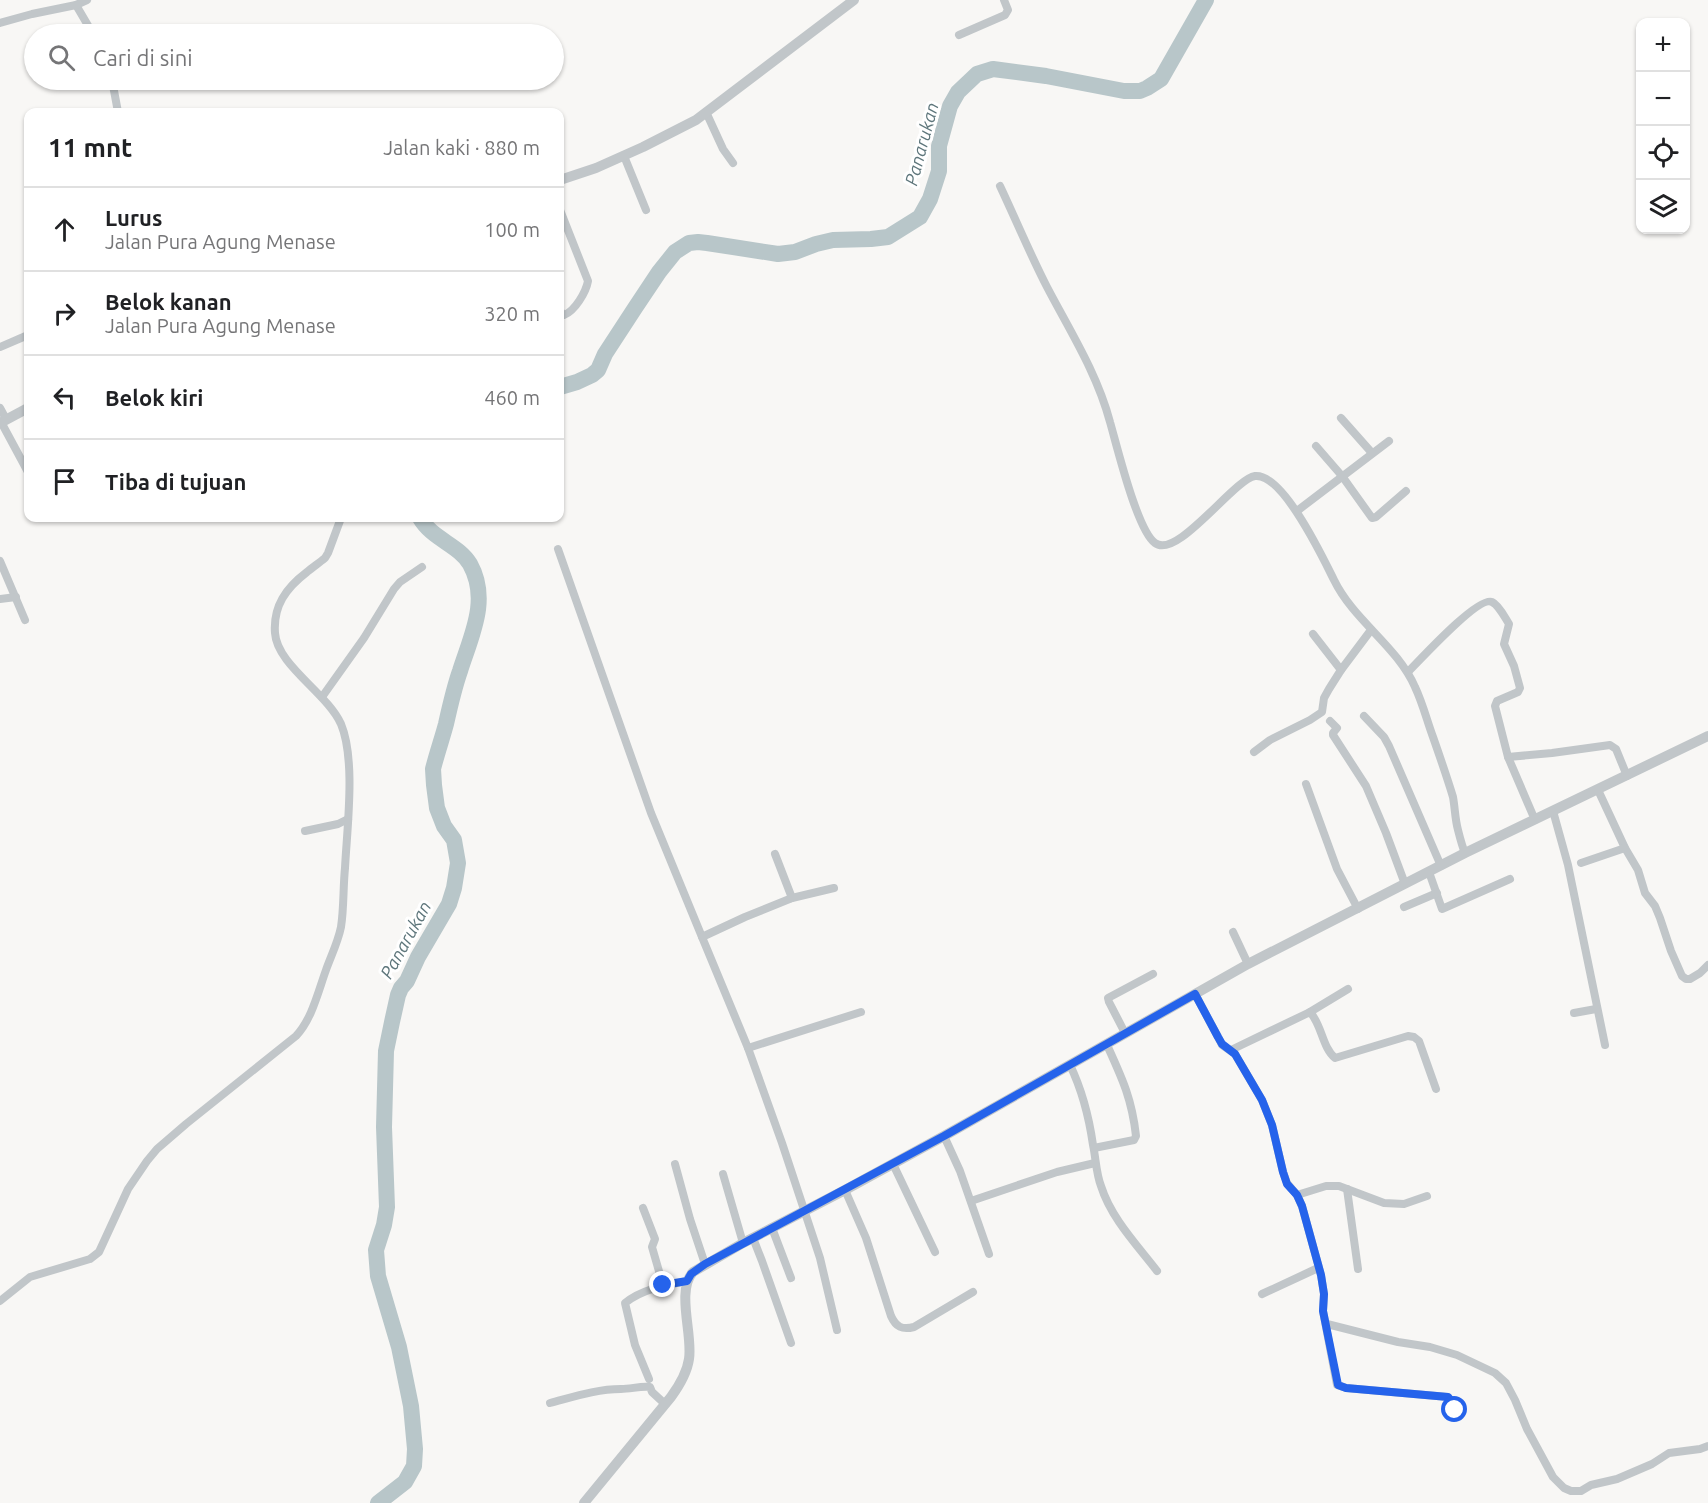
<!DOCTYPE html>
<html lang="id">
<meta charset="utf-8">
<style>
:root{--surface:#fff;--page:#f6f6f6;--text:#202124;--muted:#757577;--line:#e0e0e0}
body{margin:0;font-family:Ubuntu,sans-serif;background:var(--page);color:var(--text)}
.controls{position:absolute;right:18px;top:18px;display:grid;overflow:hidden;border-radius:12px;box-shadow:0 2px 4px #0004}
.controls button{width:54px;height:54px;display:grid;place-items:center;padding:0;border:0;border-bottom:2px solid var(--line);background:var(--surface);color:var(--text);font:30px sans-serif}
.stop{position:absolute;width:18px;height:18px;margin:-14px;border:4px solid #2563eb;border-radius:50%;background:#fff}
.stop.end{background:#2563eb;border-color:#fff;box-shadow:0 2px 6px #0008}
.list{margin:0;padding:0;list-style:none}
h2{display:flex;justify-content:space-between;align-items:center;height:78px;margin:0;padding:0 24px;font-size:26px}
h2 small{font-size:20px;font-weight:400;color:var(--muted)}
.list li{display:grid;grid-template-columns:39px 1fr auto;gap:18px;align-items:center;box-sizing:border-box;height:84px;padding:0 24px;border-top:2px solid var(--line)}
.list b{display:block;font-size:22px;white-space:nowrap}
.list p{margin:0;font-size:20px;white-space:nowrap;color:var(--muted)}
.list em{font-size:20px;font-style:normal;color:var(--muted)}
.icon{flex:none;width:33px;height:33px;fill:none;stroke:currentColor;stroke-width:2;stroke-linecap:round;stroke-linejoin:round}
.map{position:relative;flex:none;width:1708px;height:1503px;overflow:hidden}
.search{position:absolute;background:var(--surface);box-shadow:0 2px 4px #0004;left:24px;top:24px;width:540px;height:66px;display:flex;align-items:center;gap:15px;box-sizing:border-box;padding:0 21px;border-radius:33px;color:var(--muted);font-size:22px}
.panel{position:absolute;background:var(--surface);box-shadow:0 2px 4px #0004;left:24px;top:108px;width:540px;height:414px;border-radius:12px}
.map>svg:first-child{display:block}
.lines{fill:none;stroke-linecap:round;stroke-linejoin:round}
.river{stroke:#b8c6c9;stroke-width:16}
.minor{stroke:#c1c6c9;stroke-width:8}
.tertiary{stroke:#c1c6c9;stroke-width:10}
.route{stroke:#2563eb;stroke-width:8}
.labels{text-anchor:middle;stroke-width:6;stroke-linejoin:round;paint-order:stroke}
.water-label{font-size:18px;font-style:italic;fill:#5e767b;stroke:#fff}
</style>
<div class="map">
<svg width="1708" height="1503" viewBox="0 0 1708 1503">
<rect width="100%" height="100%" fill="#f8f7f5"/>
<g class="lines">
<!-- river -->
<g class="river">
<path d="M560 387 577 382 592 375 598 370 605 354 635 308 659 272 675 252 689 243 698 242 707 243 778 254 795 252 816 244 833 240 871 239 888 237 920 217 930 199 939 171V146L950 106 958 92 977 74 993 69 1046 76 1124 91H1140L1147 88 1161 79 1206 0"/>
<path d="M378 1503 405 1482 414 1466 415 1449 411 1406 399 1347 378 1276 376 1250 384 1225 387 1207 384 1127 386 1051 392 1022 398 995 401 988 407 981 418 957 449 904 454 888 458 863 454 840 444 826 437 808 434 785 433 769C437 753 442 739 446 724 450 706 454 688 460 671 471 636 490 600 470 564 459 545 432 539 420 518"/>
</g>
<!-- minor -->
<g class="minor">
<path d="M76 5 93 34"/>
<path d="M0 23 32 14 76 5 87 0"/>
<path d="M959 35 1005 15 1008 10 1004 0"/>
<path d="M112 80 118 112"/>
<path d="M706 112 723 149 733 163"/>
<path d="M624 156 646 210"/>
<path d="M1000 186C1016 220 1030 254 1047 287 1070 331 1097 373 1110 422 1117 446 1137 530 1155 543 1177 560 1234 479 1255 476 1283 473 1323 558 1334 580 1354 621 1397 646 1415 687 1423 704 1427 721 1433 737 1440 757 1447 777 1453 797 1455 808 1455 819 1458 830 1460 838 1462 846 1465 853"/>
<path d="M560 210 588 281C586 292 575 311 564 315L562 314 560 310"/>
<path d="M0 347 28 335"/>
<path d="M0 408 6 419"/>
<path d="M1341 418 1372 453"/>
<path d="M1 422 28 472"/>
<path d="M1316 446 1342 476 1372 518 1376 517 1406 491"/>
<path d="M1297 511 1389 441"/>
<path d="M558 549 651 813 702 937"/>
<path d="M0 561 25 620"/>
<path d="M0 599 16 597"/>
<path d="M1313 634 1341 670"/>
<path d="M1408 672C1419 661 1479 595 1492 602 1499 605 1505 618 1509 624L1504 644 1514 666 1520 688 1518 692 1497 701 1495 706 1508 757 1535 820"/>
<path d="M322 697 364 638 394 589 400 582 422 567"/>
<path d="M1364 716 1384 737 1389 746 1441 866"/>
<path d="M1330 721 1337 728 1333 733V735L1366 786 1386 833 1405 884"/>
<path d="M1254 752 1270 740 1310 720 1322 712 1324 698 1329 689 1341 670 1371 630"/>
<path d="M1508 757 1552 753 1610 745 1616 749 1627 776"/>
<path d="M1306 784 1337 869 1358 909"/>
<path d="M1598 790 1625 848 1638 870 1645 893 1655 906 1660 918 1671 951 1682 976 1686 979H1690L1700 973 1708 965"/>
<path d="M1553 811 1568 865 1605 1045"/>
<path d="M305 831 338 824 348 819"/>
<path d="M775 854 792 898"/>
<path d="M1581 863 1625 848"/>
<path d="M1429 872 1442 909 1510 879"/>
<path d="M834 888 792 898 745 917 702 937 748 1048 782 1143 820 1258 837 1330"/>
<path d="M1404 907 1437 893"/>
<path d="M1233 932 1248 964"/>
<path d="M1195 994 1218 1037 1222 1045 1235 1054 1262 1100 1272 1125 1283 1172 1287 1183 1297 1195 1302 1206 1321 1275 1324 1294 1323 1311 1337 1385 1346 1388 1448 1397 1454 1405 1455 1410"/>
<path d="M1310 1012 1348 989"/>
<path d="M1574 1013 1596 1009"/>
<path d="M1125 1033 1109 1002 1108 998 1153 974"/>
<path d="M748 1048 861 1012"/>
<path d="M1231 1050 1310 1012C1322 1025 1322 1047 1335 1058L1408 1036 1414 1037 1419 1041 1436 1089"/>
<path d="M1070 1065C1082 1090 1089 1117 1093 1145 1096 1159 1096 1173 1101 1186 1111 1218 1137 1245 1157 1271"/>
<path d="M944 1136 960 1171 989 1254"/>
<path d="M1094 1148 1134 1140 1136 1136C1132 1099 1122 1078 1107 1045"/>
<path d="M675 1164 690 1219 705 1264"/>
<path d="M893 1164 935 1252"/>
<path d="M723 1174 743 1243"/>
<path d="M1347 1189 1358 1269"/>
<path d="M845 1190 866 1238 891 1316C896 1327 902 1330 914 1327L973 1292"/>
<path d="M1297 1195 1326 1186H1339L1384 1203 1404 1204 1427 1196"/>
<path d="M971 1201 1057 1172 1095 1163"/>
<path d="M643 1208 655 1239 652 1247 663 1285"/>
<path d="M772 1228 791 1278"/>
<path d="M753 1238 762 1261 791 1343"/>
<path d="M1262 1294 1318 1268"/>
<path d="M0 1301 30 1277 90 1259 99 1252 128 1189 147 1161 157 1149 186 1124 296 1036C312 1019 318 992 326 970 331 956 338 942 341 927 344 908 343 888 345 868 347 828 356 760 341 724 327 693 277 665 275 633 273 606 286 588 307 572 313 567 319 563 325 558L328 553 341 518"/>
<path d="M1327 1324 1398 1342 1430 1347 1457 1355 1495 1373 1506 1383 1515 1400 1527 1429 1553 1477 1564 1488 1571 1491H1581L1591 1485 1617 1479 1652 1464 1669 1453 1700 1449 1708 1446"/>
<path d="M649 1379 635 1345 625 1303C642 1289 666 1285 687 1281"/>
<path d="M550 1403C573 1397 597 1389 621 1389 631 1389 640 1386 650 1387L652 1392 665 1404"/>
</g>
<!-- tertiary -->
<g class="tertiary">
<path d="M560 180 596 168 643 147 696 120 854 0"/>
<path d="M0 423 28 408"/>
<path d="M584 1503 671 1397C679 1386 687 1373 689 1359 693 1335 676 1291 693 1272L743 1243 845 1190 944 1136 1248 964 1465 853 1708 736"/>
</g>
</g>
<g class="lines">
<!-- route -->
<path class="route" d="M663 1285 687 1281 691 1274 705 1264 944 1136 1195 994 1218 1037 1222 1044 1235 1054 1262 1100 1272 1125 1283 1172 1287 1184 1297 1195 1302 1206 1321 1275 1324 1294 1323 1311 1338 1385 1346 1388 1448 1397 1454 1405 1455 1410"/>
</g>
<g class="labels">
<!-- water labels -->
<g class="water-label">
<text transform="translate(922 144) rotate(-75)" y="6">Panarukan</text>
<text transform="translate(406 940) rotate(-61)" y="6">Panarukan</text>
</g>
</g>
</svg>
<div class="controls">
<button>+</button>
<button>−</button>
<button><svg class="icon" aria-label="locate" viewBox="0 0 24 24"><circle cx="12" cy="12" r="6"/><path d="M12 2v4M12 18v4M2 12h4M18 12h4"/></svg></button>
<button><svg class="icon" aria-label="layers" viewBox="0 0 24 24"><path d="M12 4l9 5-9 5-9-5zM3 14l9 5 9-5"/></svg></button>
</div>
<div class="stop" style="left:1455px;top:1410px"></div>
<div class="stop end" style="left:663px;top:1285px"></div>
<div class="search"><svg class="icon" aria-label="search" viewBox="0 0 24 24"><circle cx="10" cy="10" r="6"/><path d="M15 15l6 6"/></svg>Cari di sini</div>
<section class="panel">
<h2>11 mnt<small>Jalan kaki · 880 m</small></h2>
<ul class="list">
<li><svg class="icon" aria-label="ahead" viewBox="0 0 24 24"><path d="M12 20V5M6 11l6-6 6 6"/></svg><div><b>Lurus</b><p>Jalan Pura Agung Menase</p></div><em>100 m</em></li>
<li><svg class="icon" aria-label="right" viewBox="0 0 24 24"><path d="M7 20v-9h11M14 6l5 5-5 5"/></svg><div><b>Belok kanan</b><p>Jalan Pura Agung Menase</p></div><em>320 m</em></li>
<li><svg class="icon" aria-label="left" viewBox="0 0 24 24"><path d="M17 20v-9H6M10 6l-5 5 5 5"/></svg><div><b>Belok kiri</b></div><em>460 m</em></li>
<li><svg class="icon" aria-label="arrive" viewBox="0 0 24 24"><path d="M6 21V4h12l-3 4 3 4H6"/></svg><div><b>Tiba di tujuan</b></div></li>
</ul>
</section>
</div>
